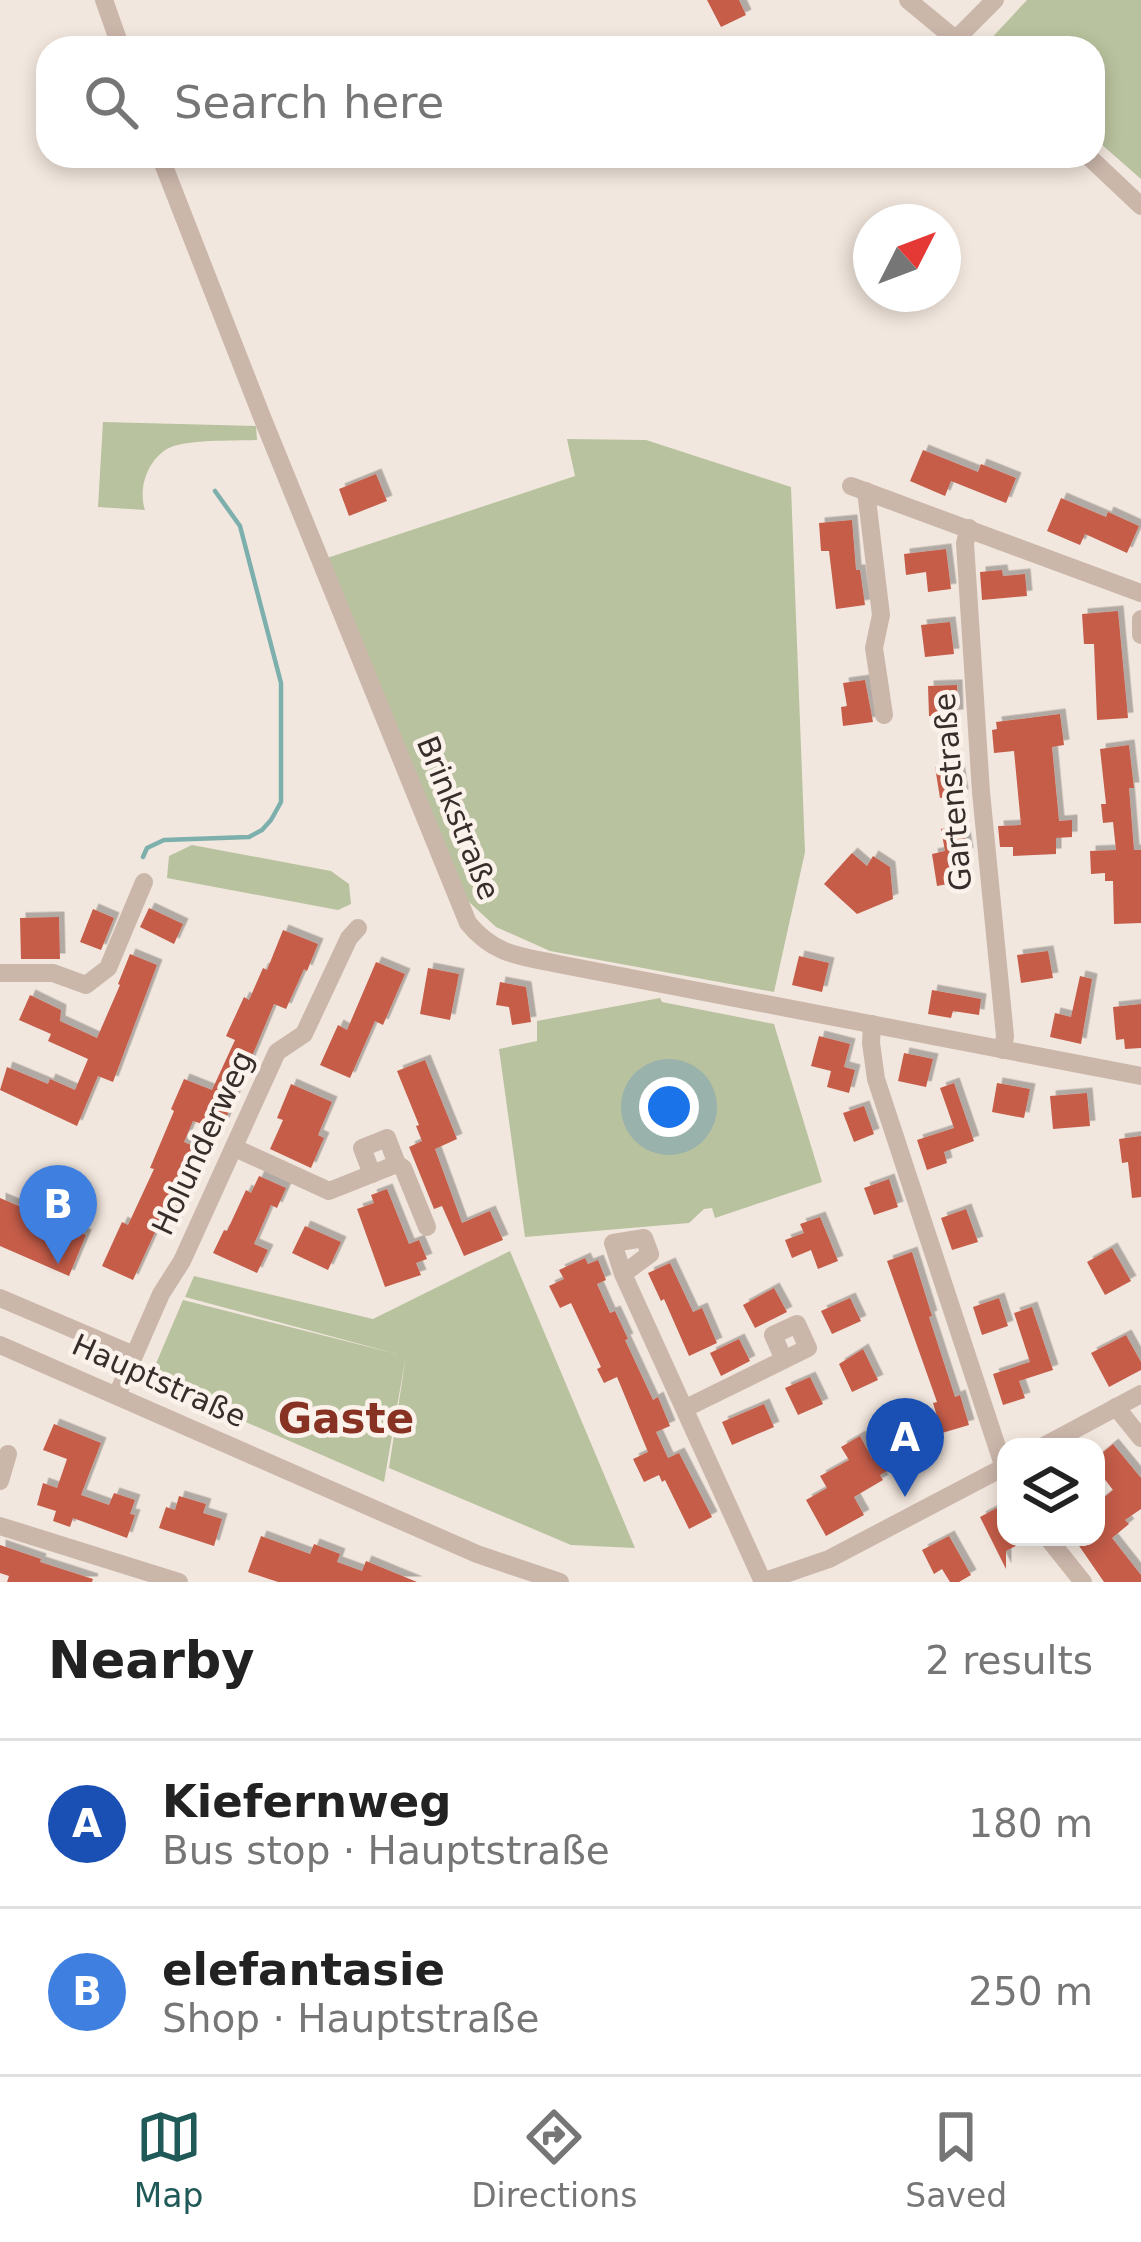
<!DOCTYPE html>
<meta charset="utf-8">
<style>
:root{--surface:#fff;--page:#f6f6f6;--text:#222;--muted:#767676;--line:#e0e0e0;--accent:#1f5a58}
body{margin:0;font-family:"DejaVu Sans",sans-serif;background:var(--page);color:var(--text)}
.controls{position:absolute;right:36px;bottom:36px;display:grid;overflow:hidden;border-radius:24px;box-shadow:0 6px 18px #0003}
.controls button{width:108px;height:108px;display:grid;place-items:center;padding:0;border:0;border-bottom:3px solid var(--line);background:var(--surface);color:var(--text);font:60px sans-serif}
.compass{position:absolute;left:853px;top:204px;width:108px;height:108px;border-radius:50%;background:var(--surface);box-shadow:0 6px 18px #0003;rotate:48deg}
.you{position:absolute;left:669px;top:1107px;width:42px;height:42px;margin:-30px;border:9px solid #fff;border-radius:50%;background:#1a73e8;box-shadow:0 0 0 18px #1a73e833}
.badge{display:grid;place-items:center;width:78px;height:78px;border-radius:50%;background:var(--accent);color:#fff;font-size:39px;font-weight:700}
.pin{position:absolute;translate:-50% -99px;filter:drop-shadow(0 3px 6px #0008)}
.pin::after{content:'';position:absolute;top:63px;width:42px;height:36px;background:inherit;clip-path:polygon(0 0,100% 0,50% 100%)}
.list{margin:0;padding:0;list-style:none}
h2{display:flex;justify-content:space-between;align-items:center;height:156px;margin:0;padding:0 48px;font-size:51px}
h2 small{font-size:39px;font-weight:400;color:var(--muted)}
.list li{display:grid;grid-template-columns:78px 1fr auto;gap:36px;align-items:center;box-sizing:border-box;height:168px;padding:0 48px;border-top:3px solid var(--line)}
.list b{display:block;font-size:45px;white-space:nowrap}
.list p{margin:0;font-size:39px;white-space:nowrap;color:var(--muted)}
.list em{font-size:39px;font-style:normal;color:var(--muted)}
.icon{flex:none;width:66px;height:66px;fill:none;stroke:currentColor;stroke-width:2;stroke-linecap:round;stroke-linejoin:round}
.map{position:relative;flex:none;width:1141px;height:1582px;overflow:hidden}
.search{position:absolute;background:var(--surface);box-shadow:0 6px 18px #0003;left:36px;right:36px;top:36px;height:132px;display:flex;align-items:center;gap:30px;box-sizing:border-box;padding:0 42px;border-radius:36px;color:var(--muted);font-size:45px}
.sheet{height:492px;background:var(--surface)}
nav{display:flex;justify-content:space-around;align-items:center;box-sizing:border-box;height:168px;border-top:3px solid var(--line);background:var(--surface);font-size:33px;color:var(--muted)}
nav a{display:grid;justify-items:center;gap:6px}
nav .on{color:var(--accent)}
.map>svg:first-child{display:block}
.green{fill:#b9c29e}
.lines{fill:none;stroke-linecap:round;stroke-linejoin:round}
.stream{stroke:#7dafad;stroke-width:4.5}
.building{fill:#c55d4a;filter:url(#shadow)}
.minor{stroke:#cbb6aa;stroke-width:18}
.labels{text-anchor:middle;stroke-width:9;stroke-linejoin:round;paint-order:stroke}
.street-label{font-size:30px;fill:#382d2a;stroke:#faf2eb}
.district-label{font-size:42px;font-weight:bold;fill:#873223;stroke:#faf2eb}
</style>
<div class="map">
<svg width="1141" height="1582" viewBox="0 0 1141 1582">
<defs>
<filter id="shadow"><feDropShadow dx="5.5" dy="-5.5" stdDeviation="0" flood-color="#0004"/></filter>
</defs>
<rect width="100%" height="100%" fill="#f2e7de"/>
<!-- green -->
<g class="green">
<path d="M1027 0H1141V179L1093 137V48H991L986 44Z"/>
<path d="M103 422 256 426 257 440C236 441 184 439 167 449 147 461 138 489 145 510L98 507Z"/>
<path d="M567 439 646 440 791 487 805 852 774 992 550 951 496 927 468 901 327 558 575 476Z"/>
<path d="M192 845 331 871 349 884 351 904 338 910 167 878 169 856Z"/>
<path d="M660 998 662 1002 774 1024 822 1182 715 1218 712 1208 704 1209 689 1223 525 1237 499 1049 537 1041V1021Z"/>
<path d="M510 1251 635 1548 571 1545 389 1468 406 1355 384 1482 149 1380 183 1300 397 1354 185 1297 194 1276 373 1319Z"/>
</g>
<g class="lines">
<!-- stream -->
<path class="stream" d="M143 857 147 848 164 840 249 837 262 830 271 820 281 802V683L240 526 215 491"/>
</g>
<!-- building -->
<g class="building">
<path d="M707 0H739L746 15 721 27Z"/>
<path d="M923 450 978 472 981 464 1016 478 1006 503 951 481 945 496 910 481Z"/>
<path d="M376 474 387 501 349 516 339 489Z"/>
<path d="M1061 498 1106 517 1108 512 1139 526 1127 553 1085 534 1080 545 1047 531Z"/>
<path d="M852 520 856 570H860L865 605 836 609 829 551H821L819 523Z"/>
<path d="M946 549 951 589 928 592 926 572 906 575 904 554Z"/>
<path d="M1002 570 1003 576 1025 574 1027 596 982 600 980 572Z"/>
<path d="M1118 611 1128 718 1097 720 1094 644H1084L1082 614Z"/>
<path d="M950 622 954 654 925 657 921 625Z"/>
<path d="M865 680 873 722 843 726 841 707 847 706 843 683Z"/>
<path d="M957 685 958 715 929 716 928 686Z"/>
<path d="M1060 714 1064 745 1052 747 1059 821 1072 820V837L1056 838V854L1013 856V847H1000L998 826 1021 825 1014 751 994 753 992 730 997 729 996 722Z"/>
<path d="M1129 745 1134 788H1129L1134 850H1141V923L1114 924 1113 881H1105V873L1091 874 1090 851 1116 850 1113 822 1103 823 1101 804H1106L1100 749Z"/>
<path d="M958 763 963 795 940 798 935 767Z"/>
<path d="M963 825 968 853 959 854 964 881 937 886 932 854 945 851 941 829Z"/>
<path d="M852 853 867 866 873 856 890 867 893 899 857 914 824 884Z"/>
<path d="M149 908 183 924 174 944 140 927Z"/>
<path d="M93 909 114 918 101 950 80 942Z"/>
<path d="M59 917 60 959H21L20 918Z"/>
<path d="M283 930 318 944 307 971 304 969 286 1009 274 1004 221 1130 193 1121 184 1142 201 1149 186 1184 192 1187 176 1224 162 1217 133 1280 102 1266 122 1222 128 1225 154 1169 150 1168 174 1111 171 1109 184 1079 212 1090 235 1040 226 1036 244 997 249 1000 263 968 267 970Z"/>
<path d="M1048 951 1053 978 1021 983 1017 955Z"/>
<path d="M130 954 157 965 113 1082 98 1076 77 1126 0 1090 7 1067 48 1084 50 1079 75 1090 88 1059 48 1041 51 1034 19 1020 30 995 61 1010 60 1021 97 1038 120 985 118 984Z"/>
<path d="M799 956 829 963 822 992 792 985Z"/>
<path d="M376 962 405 974 383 1025 375 1021 350 1078 320 1065 338 1025 347 1030Z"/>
<path d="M428 968 459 974 450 1020 420 1014Z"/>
<path d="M1080 976 1092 979 1081 1044 1050 1037 1055 1013 1071 1017Z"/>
<path d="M500 982 526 987 531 1022 512 1025 509 1007 496 1005Z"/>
<path d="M932 990 981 999 979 1015 953 1011 951 1018 928 1014Z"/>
<path d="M1141 1004V1048L1125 1049 1124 1039 1116 1040 1113 1007Z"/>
<path d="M819 1036 850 1044 844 1067 855 1070 849 1093 827 1087 831 1071 811 1066Z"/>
<path d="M904 1053 933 1059 926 1087 898 1081Z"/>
<path d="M425 1060 457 1139 435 1149 462 1223 490 1211 503 1240 464 1256 442 1206 434 1209 409 1147 422 1141 416 1126 419 1125 397 1071Z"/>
<path d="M954 1083 974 1141 944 1152 947 1163 927 1170 917 1140 954 1128 940 1088Z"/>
<path d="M997 1083 1030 1089 1024 1118 992 1112Z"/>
<path d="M291 1084 332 1102 318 1135 324 1138 311 1168 270 1149 283 1120 277 1118Z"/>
<path d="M1087 1093 1090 1126 1053 1129 1050 1096Z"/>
<path d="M864 1106 874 1134 854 1142 843 1113Z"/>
<path d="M1141 1136V1197L1132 1198 1128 1162 1122 1163 1119 1139Z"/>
<path d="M259 1176 286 1188 277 1208 271 1205 254 1244 268 1250 257 1273 213 1253 224 1230 227 1231 246 1190 251 1193Z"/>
<path d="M889 1179 898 1207 874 1215 864 1188Z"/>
<path d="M387 1189 409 1244 419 1240 427 1259 416 1263 421 1275 385 1287 357 1209 374 1203 371 1195Z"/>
<path d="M0 1198 86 1235 69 1276 0 1246Z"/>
<path d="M966 1209 978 1242 952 1250 941 1218Z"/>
<path d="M820 1217 838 1261 818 1269 811 1250 792 1258 785 1240 804 1233 800 1224Z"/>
<path d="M305 1226 341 1242 328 1270 292 1253Z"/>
<path d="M1112 1248 1131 1281 1105 1295 1087 1262Z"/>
<path d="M912 1252 932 1316 929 1317 955 1397 960 1395 969 1425 942 1433 933 1403 937 1402 887 1261Z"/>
<path d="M585 1258 588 1264 598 1260 606 1280 597 1284 610 1313 615 1311 628 1339 625 1340 653 1400 658 1397 670 1426 656 1432 668 1458 679 1453 712 1517 689 1529 665 1480 662 1482 659 1475 644 1482 633 1459 648 1452 617 1377 604 1383 597 1369 601 1367 571 1303 560 1308 549 1286 564 1279 559 1270Z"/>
<path d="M670 1263 693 1312 702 1308 717 1343 689 1356 664 1299 661 1301 648 1273Z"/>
<path d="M774 1288 787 1312 755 1328 743 1305Z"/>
<path d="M850 1298 861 1321 832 1334 821 1311Z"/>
<path d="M999 1298 1008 1326 982 1335 973 1307Z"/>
<path d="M1032 1307 1053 1370 1019 1381 1025 1398 1003 1405 993 1374 1030 1362 1014 1313Z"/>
<path d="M1126 1335 1141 1362V1370L1109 1387 1091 1353Z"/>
<path d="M739 1339 750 1361 721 1376 710 1353Z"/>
<path d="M863 1349 878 1380 852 1392 839 1364Z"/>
<path d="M810 1377 823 1404 798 1415 785 1388Z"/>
<path d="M764 1404 774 1427 732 1445 722 1422Z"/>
<path d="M54 1424 101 1443 81 1495 109 1505 114 1493 135 1500 130 1514 135 1515 127 1538 73 1518 70 1527 53 1521 56 1511 37 1505 43 1483 57 1488 67 1459 43 1450Z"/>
<path d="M860 1436 872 1458 893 1446 902 1463 880 1475 883 1480 854 1497 864 1515 826 1536 806 1500 827 1488 820 1476 849 1460 841 1447Z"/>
<path d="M1113 1444 1141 1478V1509L1125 1520 1129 1524 1112 1538 1141 1575V1582H1104L1073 1537H1096V1504L1113 1490 1096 1468V1458Z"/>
<path d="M179 1496 206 1504 203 1513 222 1519 214 1546 159 1528 166 1507 175 1510Z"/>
<path d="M1006 1503V1537H1033L1006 1551V1569L980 1517Z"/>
<path d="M261 1536 310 1554 314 1544 340 1554 337 1562 362 1571 366 1561 417 1582H278L248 1572Z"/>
<path d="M949 1536 971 1575 959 1582H950L942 1569 934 1574 922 1550Z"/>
<path d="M0 1545 41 1559 40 1562 93 1579 92 1582H7L9 1576 0 1573Z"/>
</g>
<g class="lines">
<!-- minor -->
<g class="minor">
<path d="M104 0 121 48"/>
<path d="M908 0 966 48"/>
<path d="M956 39 995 0"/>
<path d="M160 156 262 417 468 923C494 955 520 956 558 964L1141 1076"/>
<path d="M1088 156 1141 206"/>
<path d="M851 486 1141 593"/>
<path d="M866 491 881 615 874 648 884 715"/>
<path d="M969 528 965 543 981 792 1005 1036 1003 1050"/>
<path d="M1141 619V635"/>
<path d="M0 973H53L86 985 108 968 144 882"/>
<path d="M872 1024 871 1043 876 1079 1006 1474"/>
<path d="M235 1148 329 1191 397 1164 387 1138 362 1148 372 1174"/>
<path d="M397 1164 403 1168 427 1227"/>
<path d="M623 1274 650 1254 644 1238 613 1243 623 1274 763 1582"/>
<path d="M0 1298 134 1355"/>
<path d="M0 1345 477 1554 560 1582"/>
<path d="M117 1395 161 1294 182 1261 277 1052 304 1034 349 938 358 928"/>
<path d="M1116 1407 1141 1438"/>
<path d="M686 1408 808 1348 797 1324 773 1335 784 1360"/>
<path d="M1042 1447 1141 1394"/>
<path d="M0 1481 8 1454"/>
<path d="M0 1526 179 1582"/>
<path d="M1047 1537 1083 1582"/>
<path d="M762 1582 829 1559 1006 1466"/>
</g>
</g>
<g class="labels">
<!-- street labels -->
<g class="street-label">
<text transform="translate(953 792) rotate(-95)" y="10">Gartenstraße</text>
<text transform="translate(458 818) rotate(68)" y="10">Brinkstraße</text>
<text transform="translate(203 1143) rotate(-65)" y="10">Holunderweg</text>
<text transform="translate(159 1381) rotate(24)" y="10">Hauptstraße</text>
</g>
<!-- district labels -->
<g class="district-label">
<text x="346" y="1433">Gaste</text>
</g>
</g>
</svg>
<div class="controls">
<button><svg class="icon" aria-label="layers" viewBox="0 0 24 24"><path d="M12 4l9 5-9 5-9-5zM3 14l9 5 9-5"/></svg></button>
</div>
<svg class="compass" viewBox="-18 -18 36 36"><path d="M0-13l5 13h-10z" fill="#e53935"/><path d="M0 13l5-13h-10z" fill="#767676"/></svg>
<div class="you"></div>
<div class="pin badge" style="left:905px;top:1497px;background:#1a4fb4">A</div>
<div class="pin badge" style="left:58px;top:1264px;background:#3f7fe0">B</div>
<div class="search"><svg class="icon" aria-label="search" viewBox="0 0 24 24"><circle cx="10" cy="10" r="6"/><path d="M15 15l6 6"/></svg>Search here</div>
</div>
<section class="sheet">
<h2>Nearby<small>2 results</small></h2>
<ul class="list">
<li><span class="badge" style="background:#1a4fb4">A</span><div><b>Kiefernweg</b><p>Bus stop · Hauptstraße</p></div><em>180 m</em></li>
<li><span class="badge" style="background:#3f7fe0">B</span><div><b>elefantasie</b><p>Shop · Hauptstraße</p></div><em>250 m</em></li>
</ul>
</section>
<nav>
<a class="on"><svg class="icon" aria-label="map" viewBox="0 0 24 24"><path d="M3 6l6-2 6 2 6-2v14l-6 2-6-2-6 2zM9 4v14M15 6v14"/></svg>Map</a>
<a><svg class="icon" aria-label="directions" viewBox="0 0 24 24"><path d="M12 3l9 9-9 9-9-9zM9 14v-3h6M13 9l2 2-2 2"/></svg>Directions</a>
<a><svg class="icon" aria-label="saved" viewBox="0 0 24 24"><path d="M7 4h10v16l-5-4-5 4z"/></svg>Saved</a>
</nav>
